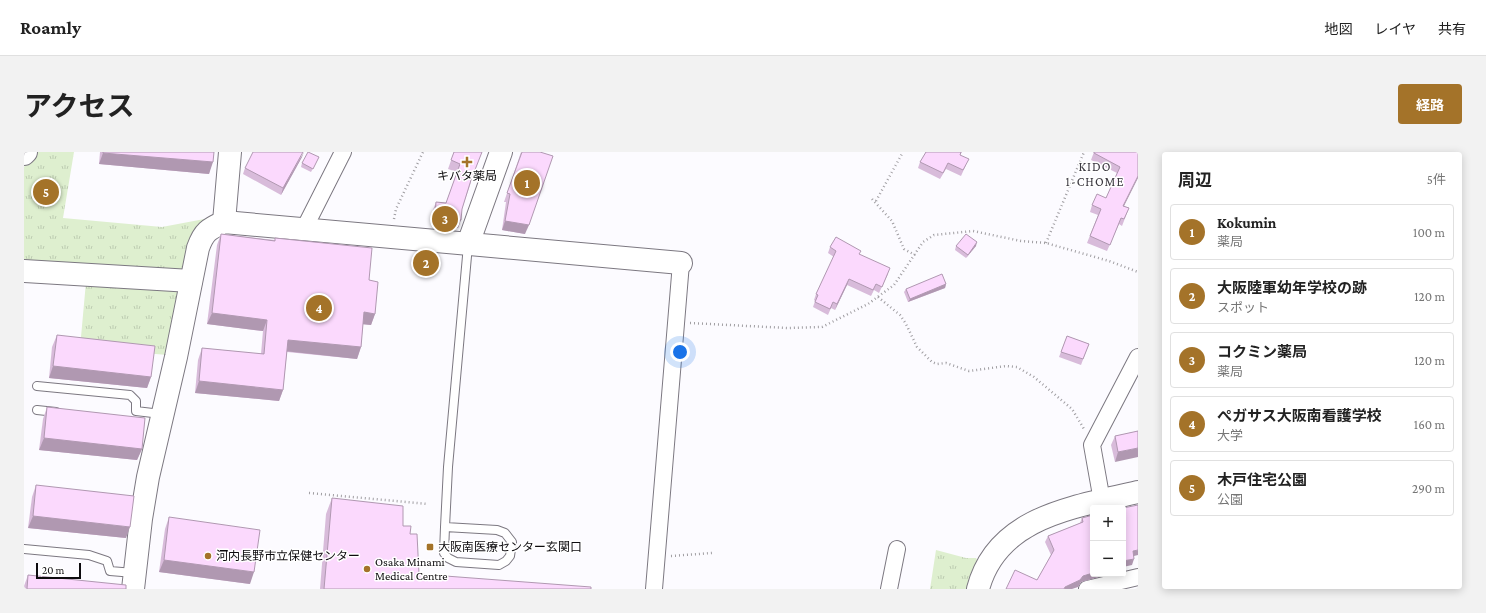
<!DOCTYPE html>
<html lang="ja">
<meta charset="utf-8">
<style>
:root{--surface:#fff;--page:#f2f2f2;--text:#222;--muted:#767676;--line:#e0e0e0;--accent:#a47329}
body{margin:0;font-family:"Crimson Pro","Noto Sans JP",serif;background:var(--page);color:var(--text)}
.controls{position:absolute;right:12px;bottom:12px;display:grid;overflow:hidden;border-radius:4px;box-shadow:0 2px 10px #0003}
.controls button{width:36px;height:36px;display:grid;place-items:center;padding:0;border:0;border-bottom:1px solid var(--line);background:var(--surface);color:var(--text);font:20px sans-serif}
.scale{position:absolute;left:12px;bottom:10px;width:45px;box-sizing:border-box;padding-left:4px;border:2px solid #0d0b0e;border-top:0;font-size:11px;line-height:14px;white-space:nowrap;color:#0d0b0e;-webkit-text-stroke:3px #fff;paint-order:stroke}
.you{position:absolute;left:656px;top:200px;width:14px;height:14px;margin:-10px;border:3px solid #fff;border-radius:50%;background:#1a73e8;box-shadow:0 0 0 6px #1a73e833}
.badge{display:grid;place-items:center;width:26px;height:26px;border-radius:50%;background:var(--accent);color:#fff;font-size:13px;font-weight:700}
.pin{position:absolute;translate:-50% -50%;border:2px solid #fff;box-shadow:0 1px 4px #0006}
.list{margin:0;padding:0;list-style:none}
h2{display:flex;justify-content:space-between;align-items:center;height:52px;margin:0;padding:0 16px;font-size:17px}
h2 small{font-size:13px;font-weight:400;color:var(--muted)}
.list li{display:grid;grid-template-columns:26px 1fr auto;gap:12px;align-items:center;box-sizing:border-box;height:56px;margin:0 8px 8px;padding:0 8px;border:1px solid var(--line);border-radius:4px}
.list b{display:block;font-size:15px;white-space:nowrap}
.list p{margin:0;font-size:13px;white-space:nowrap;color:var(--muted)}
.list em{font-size:13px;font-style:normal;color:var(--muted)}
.map{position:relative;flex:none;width:1114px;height:437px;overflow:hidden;border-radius:4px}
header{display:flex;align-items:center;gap:24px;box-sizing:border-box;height:56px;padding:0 20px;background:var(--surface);border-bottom:1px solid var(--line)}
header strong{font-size:19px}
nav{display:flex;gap:22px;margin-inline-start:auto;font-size:14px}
.intro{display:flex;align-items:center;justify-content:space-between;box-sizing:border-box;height:96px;padding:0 24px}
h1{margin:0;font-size:28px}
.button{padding:10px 18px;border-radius:4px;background:var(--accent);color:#fff;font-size:14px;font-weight:700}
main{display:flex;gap:24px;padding:0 24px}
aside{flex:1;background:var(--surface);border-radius:4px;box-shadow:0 2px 10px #0003}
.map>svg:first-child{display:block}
.park{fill:url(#park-tufts)}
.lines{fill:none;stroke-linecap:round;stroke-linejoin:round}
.lane-casing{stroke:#7c7881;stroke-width:10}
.street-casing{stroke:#7c7881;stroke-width:18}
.secondary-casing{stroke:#7c7881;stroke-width:24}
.path{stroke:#a09ea2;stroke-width:2.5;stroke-dasharray:1 3;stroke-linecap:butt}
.lane{stroke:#fff;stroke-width:8}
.street{stroke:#fff;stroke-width:16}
.secondary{stroke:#fff;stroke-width:22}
.wall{fill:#d8bbda}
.shaded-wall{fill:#b098b1}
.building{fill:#fbd9fd;stroke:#b098b1}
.poi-dot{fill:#a47329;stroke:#fff;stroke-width:1.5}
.labels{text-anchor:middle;stroke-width:3;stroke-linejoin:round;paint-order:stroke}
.poi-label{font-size:12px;fill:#0d0b0e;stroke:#fff;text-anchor:start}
.neighbourhood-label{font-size:13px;letter-spacing:1px;fill:#3c3941;stroke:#fff}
</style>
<header>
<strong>Roamly</strong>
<nav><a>地図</a><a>レイヤ</a><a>共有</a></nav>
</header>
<div class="intro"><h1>アクセス</h1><a class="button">経路</a></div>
<main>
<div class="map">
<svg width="1114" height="437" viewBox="0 0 1114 437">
<defs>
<pattern id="park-tufts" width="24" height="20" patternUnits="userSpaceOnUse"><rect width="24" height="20" fill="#deefcf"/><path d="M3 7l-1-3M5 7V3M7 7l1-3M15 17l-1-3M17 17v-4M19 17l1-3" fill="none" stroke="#bdccb1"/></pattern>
</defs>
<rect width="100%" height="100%" fill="#fcfbff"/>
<!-- park -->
<g class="park">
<path d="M10 0H50L39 66 138 75 191 65 161 121 0 111V15Z"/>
<path d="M62 130 158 137 144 203 56 196Z"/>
<path d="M912 398 942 406H952L958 416 952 437H906Z"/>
</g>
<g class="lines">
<!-- lane casing -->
<g class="lane-casing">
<g id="lane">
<path d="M13 234 106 243 112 249V259L137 262"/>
<path d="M13 258 32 260"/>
<path d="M421 375 420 401 424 406 432 410 475 413 482 409 486 404 488 390 481 381 473 378 421 375 424 315 444 93"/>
<path d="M0 397 65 403 83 409 86 419 110 421"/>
</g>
</g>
<!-- street casing -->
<g class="street-casing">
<g id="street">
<path d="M280 77 319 0"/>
<path d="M1078 349 1068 293 1114 205"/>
<path d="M630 437 657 111"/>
<path d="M865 437 873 397"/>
<path d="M1063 437 1114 425"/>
</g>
</g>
<!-- secondary casing -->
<g class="secondary-casing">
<g id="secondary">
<path d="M0 2 2 0"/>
<path d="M200 70 206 0"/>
<path d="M444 92 477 0"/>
<path d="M0 119 167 129"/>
<path d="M109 437 117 367 124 325 152 205 174 96C180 79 185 77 200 70L657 111"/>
<path d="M954 437C973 364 1051 355 1114 340"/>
</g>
</g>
<!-- path -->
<g class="path">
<path d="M848 47 868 69 880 97 891 103"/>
<path d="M852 49 879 0"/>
<path d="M370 67 372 57 399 0"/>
<path d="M1022 91 1060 0"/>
<path d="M854 145 876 163 882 172 893 195 908 210 913 212 922 211 945 219 982 214 993 215 1010 225 1048 257 1060 277"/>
<path d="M666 171 763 176 798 175 844 152 870 133 899 90 910 83 949 79 997 89 1022 91 1085 109 1114 120"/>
<path d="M285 341 404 352"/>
<path d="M647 404 688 401"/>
</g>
<!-- lane -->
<use href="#lane" class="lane"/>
<!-- street -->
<use href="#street" class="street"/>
<!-- secondary -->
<use href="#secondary" class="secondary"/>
</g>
<!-- wall -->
<g class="wall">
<path d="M76 0H190L185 22 75 12Z"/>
<path d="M430 0 447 30 438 57 434 76 408 73 409 58 412 50 422 51 433 20 424 17Z"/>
<path d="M497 0 501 82 478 78 482 50H480Z"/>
<path d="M902 0H938L936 3 942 13 937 24 922 17 916 27 894 16 896 10Z"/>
<path d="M1070 0H1114L1100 54 1105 56 1098 74 1095 72 1083 99 1063 91 1074 63 1066 60 1068 53 1082 46 1093 21 1067 8Z"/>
<path d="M278 5 257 43 219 22 221 16Z"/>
<path d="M295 5 287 20 277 15 278 11Z"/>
<path d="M197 82 251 88V86L345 128 351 162 347 173 339 172 337 195 333 207 263 200 259 238 255 249 171 241 174 208 178 196 237 202 239 179 183 172 193 93Z"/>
<path d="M932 94H952L942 106 931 98Z"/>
<path d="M806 95 835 102 864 122 855 141 850 138 847 144 823 133 811 158 807 156 804 163 789 155 791 149 790 148 792 142 810 105 804 101Z"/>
<path d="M922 132 921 136 884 150 880 140 882 137Z"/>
<path d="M33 183 127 225 123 236 25 226 28 195Z"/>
<path d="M1043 184 1065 192 1057 213 1035 205Z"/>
<path d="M23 255 118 297 113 308 15 298 19 267Z"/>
<path d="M1114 279 1091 310 1087 293 1091 284Z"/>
<path d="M12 333 102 386 4 376 8 345Z"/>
<path d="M308 346 379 374 386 382 395 422 567 437H296L302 362Z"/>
<path d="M145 365 226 432 135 420 141 377Z"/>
<path d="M1058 366 1085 422 1057 430 1054 435 1013 428 1027 403 1021 390 1024 384 1056 371Z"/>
<path d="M4 423 102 437H0V434Z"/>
</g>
<!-- shaded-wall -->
<g class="shaded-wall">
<path d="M280 0 278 5 257 43 259 36Z"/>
<path d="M79 1 189 10 185 22 75 12Z"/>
<path d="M1114 24V26L1097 60 1099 54Z"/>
<path d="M411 65 437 68 434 76 408 73Z"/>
<path d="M481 69 505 73 501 82 478 78Z"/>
<path d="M953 90 952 94 942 106 944 103Z"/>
<path d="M825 127 823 133 811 158 813 152Z"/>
<path d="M922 132 921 136 884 150 886 147Z"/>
<path d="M340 160 351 162 347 173 336 172Z"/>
<path d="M188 161 243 168 239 179 183 172Z"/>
<path d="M264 188 337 195 333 207 260 199Z"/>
<path d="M29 214 127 225 123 236 25 226Z"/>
<path d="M175 229 259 238 255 249 171 241Z"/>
<path d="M20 286 118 297 113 308 15 298Z"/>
<path d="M1114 296V305L1091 310 1094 300Z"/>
<path d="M9 364 106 375 102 386 4 376Z"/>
<path d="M1114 398V403L1106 405 1109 399Z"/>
<path d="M1110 407 1108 413 1099 415V409Z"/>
<path d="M140 408 230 420 226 432 135 420Z"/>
<path d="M1069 421V422H1085L1057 430 1054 435 1048 437H1040L1041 435 1059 424Z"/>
</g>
<!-- building -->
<g class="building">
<path d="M79 0H190L189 10 79 1Z"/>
<path d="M229 0H279L259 36 221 16Z"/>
<path d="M284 0 295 5 289 17 278 11Z"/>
<path d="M430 0H458L447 28 438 57 437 68 411 65 412 50 422 51 436 12 427 8Z"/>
<path d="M498 0H516L529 4 505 73 481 69 486 42 483 41Z"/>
<path d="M902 0H937L936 3 945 7 939 18 924 11 919 21 896 10Z"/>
<path d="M1070 0H1114V24L1099 54 1105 56 1100 67 1097 66 1086 93 1066 84 1077 57 1068 53 1073 42 1082 46 1096 15 1070 1Z"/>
<path d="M197 82 251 89V86L348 96 345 128 354 130 351 162 340 160 337 195 264 188 259 238 175 229 178 196 240 202 243 168 188 161Z"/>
<path d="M942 82 953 90 944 103 932 94Z"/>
<path d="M812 85 837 99 835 102 866 116 858 135 852 132 849 138 825 127 813 152 809 150 806 157 791 150 794 143 792 142 812 99 806 95Z"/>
<path d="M918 122 922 132 886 147 882 137Z"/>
<path d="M33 183 131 194 127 225 29 214Z"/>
<path d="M1043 184 1065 192 1059 207 1037 200Z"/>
<path d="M23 255 121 266 118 297 20 286Z"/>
<path d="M1114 279V296L1094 300 1091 284Z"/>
<path d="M12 333 110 344 106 375 9 364Z"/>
<path d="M308 346 379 354V374H387L386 382H393L395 422 567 435V437H300Z"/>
<path d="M1114 353V398L1109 399 1110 407 1099 409V356Z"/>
<path d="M1069 363V421L1059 424 1056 428 1041 435 1040 437H982L991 418 1013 428 1030 398 1024 384 1059 370 1058 366Z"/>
<path d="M145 365 236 378 230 420 140 408Z"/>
<path d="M4 423 102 433V437H3Z"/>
</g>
<!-- markers -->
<g class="poi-dot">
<path d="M441 4h4v4h4v4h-4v4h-4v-4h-4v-4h4z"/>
<rect x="402" y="391" width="8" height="8" rx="2"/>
<circle cx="184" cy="404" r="4"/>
<circle cx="343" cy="417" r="4"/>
</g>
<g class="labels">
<!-- poi labels -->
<g class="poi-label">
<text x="443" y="28" text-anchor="middle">キバタ薬局</text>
<text x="414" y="399">大阪南医療センター玄関口</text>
<text x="192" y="408">河内長野市立保健センター</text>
<text x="351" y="414">Osaka Minami<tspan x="351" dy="14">Medical Centre</tspan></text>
</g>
<!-- neighbourhood labels -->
<g class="neighbourhood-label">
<text x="1071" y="19">KIDO<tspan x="1071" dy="15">1-CHOME</tspan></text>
</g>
</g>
</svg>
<div class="controls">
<button>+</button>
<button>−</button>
</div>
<div class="scale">20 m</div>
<div class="you"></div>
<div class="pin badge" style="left:503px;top:31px">1</div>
<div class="pin badge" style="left:402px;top:111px">2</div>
<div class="pin badge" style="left:421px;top:67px">3</div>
<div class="pin badge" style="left:295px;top:156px">4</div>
<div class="pin badge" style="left:22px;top:40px">5</div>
</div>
<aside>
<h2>周辺<small>5件</small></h2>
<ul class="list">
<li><span class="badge">1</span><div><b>Kokumin</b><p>薬局</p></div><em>100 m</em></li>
<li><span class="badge">2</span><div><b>大阪陸軍幼年学校の跡</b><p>スポット</p></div><em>120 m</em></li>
<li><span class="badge">3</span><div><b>コクミン薬局</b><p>薬局</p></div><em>120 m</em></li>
<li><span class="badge">4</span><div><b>ぺガサス大阪南看護学校</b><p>大学</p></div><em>160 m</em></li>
<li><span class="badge">5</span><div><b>木戸住宅公園</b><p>公園</p></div><em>290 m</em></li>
</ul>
</aside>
</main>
